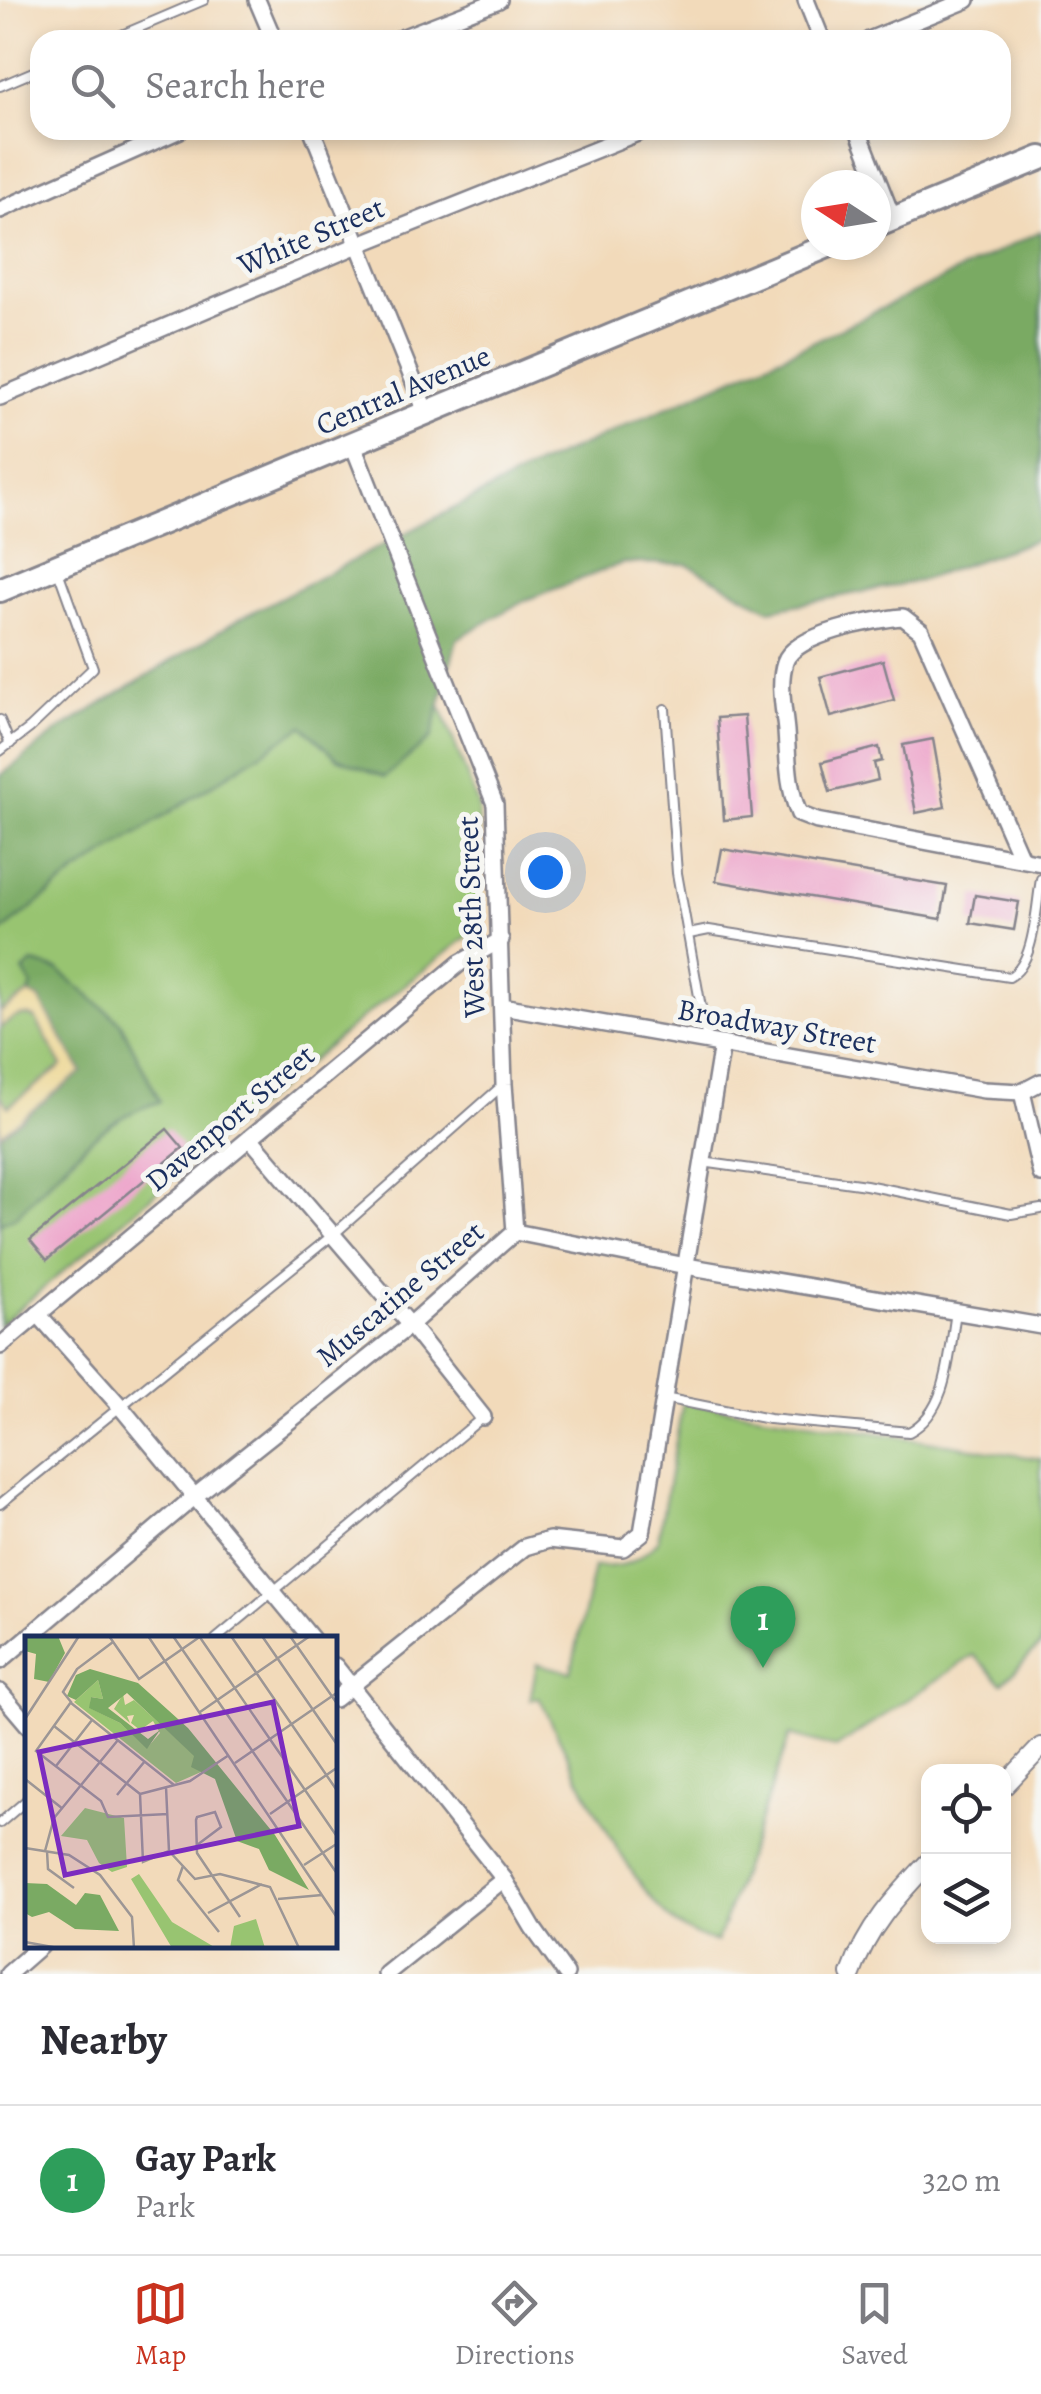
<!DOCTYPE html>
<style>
:root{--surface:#fff;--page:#f7f7f7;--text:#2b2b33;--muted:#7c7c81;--line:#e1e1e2;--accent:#c8321e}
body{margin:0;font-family:Alegreya,serif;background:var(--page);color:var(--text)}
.controls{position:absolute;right:30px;bottom:30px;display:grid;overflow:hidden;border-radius:20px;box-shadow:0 5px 15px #0003}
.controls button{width:90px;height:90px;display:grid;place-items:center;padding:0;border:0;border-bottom:2px solid var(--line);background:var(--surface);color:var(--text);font:50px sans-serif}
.compass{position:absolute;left:801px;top:170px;width:90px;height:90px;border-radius:50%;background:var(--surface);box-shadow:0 5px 15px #0003;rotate:282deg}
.you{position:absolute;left:545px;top:872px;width:35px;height:35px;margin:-25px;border:8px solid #fff;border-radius:50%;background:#1a73e8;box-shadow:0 0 0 15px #1a73e833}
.badge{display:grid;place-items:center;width:65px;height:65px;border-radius:50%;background:var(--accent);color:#fff;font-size:32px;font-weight:700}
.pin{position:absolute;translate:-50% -82px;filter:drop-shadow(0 2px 5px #0008)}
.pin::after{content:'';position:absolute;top:52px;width:35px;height:30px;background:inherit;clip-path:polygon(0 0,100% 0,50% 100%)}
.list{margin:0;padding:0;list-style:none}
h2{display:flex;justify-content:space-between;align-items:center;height:130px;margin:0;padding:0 40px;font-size:42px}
h2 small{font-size:32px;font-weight:400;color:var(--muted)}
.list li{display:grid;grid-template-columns:65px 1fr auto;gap:30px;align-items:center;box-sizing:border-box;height:150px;padding:0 40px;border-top:2px solid var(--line)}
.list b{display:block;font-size:38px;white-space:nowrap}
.list p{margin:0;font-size:32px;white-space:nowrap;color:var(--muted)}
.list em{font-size:32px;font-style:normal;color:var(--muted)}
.icon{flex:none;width:55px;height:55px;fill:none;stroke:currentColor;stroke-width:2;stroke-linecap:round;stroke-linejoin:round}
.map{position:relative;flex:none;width:1041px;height:1974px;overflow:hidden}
.search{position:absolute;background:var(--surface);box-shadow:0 5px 15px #0003;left:30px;right:30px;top:30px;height:110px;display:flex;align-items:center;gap:25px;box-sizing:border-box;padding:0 35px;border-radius:30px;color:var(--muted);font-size:38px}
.sheet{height:280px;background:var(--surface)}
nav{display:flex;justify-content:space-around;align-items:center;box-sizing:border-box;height:140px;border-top:2px solid var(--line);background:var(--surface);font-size:28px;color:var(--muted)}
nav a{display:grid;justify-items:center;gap:5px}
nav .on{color:var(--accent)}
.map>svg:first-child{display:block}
.green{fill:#98c471;stroke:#5a7a68;stroke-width:2.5}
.forest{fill:#7aaa63;stroke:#4a6c60;stroke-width:2.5}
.sand{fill:#eeda9e;stroke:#84847e;stroke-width:2.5}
.building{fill:#eda6cb}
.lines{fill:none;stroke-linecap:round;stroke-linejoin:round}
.service-casing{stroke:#86848c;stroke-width:12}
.minor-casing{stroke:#86848c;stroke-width:20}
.tertiary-casing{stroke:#86848c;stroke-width:22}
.primary-casing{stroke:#86848c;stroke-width:28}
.service{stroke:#fff;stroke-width:8}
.minor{stroke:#fff;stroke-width:15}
.tertiary{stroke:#fff;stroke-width:18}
.primary{stroke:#fff;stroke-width:22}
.labels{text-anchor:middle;stroke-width:10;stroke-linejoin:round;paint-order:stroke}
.street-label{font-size:30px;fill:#1b2f5e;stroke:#f6f6f2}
.inset-road{fill:none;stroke:#9c9695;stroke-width:2.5}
.view{fill:#7b2cbf;fill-opacity:0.15;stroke:#7b2cbf;stroke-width:5}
.inset-edge{fill:none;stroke:#1b2f5e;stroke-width:5}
</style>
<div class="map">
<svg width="1041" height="1974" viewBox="0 0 1041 1974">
<rect width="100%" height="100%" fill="#f6f6f2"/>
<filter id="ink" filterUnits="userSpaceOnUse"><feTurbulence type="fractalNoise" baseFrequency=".01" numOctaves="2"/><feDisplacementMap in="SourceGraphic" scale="20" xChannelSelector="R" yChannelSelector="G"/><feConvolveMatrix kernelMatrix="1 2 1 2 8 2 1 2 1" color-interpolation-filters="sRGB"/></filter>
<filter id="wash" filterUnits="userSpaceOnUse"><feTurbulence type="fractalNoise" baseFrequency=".0048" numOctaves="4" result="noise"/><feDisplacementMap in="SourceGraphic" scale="40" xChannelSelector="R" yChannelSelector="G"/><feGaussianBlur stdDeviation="2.25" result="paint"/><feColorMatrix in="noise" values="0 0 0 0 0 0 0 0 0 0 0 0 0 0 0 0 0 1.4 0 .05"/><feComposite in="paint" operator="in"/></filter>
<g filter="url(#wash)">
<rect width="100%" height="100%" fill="#f2daba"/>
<!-- green -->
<g class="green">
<path d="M440 705 478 805 482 925 363 1017 0 1325V1223L15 1217 106 1124 140 1107 160 1101 120 1022 58 970 33 964 24 970 32 986 29 994 0 1012V933L76 873 304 725 337 758 431 738Z"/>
<path d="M27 1014 35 1018 62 1066 7 1107 0 1095V1028L16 1016Z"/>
<path d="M683 1402 1041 1459V1645L1002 1683 974 1655 836 1748 790 1735 717 1942C697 1937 678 1929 664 1913 615 1860 572 1763 539 1697L530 1700 537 1664 571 1672 594 1567C625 1567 636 1564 658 1540Z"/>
</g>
<!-- forest -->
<g class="forest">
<path d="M1041 231V538L919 581 770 610 687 564 623 563 523 601 457 639 431 738 385 777 337 758 303 726 76 873 0 933V776L61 729 239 619 536 466 804 346Z"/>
<path d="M33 963 58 970 120 1022 160 1102C98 1118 59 1172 15 1217L0 1223V1135L82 1072 39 999 29 994 32 986 23 971Z"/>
</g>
<!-- sand -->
<path class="sand" d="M29 994 39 999 82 1072 0 1135V1095L8 1107 62 1066 35 1018C20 1011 12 1019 0 1028V1012Z"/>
<g id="blocks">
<!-- building -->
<g class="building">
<path d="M883 660 894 700 831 717 820 677Z"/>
<path d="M744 716 752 817 724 820 717 718Z"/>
<path d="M933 739 945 807 916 813 903 745Z"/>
<path d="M879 747 882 761 874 763 878 780 830 792 822 762Z"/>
<path d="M722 849 947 886 941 919 716 881Z"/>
<path d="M975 895 1019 902 1014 930 970 923Z"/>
<path d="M167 1129 183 1148 47 1260 30 1240Z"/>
</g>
</g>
</g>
<g filter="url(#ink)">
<use href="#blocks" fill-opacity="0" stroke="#86848c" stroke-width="2.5"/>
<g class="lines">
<!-- service casing -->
<g class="service-casing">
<g id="service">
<path d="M110 40 204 0"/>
<path d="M0 86 40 69"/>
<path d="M665 709 677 873 707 1041"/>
<path d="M0 720 10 744"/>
<path d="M0 751 30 728 93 668 58 571"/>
<path d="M689 934 709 930 1009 977C1035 965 1036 906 1041 879"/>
<path d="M702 1162 866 1185 1011 1214 1041 1209"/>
<path d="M664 1398 769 1419 909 1432C949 1411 949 1352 956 1312"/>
<path d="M0 1504 334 1234 503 1085"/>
<path d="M216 1639 483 1417"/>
<path d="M0 1823 28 1799"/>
</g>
</g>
<!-- minor casing -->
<g class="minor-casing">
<g id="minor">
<path d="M257 0 274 40"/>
<path d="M806 0 822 40"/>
<path d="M396 40 499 0"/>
<path d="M869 40 967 0"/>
<path d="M312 130 426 412"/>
<path d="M858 130 893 219"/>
<path d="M0 210 180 130"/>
<path d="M0 397 360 244 645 130"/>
<path d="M353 445 495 804 504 1084 515 1232"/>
<path d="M1021 858 921 631 903 617C876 619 794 634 785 662 778 683 784 709 786 731 788 760 788 788 799 814L817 821 1041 863"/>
<path d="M502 1006 984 1090 1022 1092 1041 1082"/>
<path d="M1022 1092 1041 1174"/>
<path d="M250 1138 410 1325 483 1417"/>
<path d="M38 1314 119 1405 312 1639"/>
<path d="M0 1346 460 963 501 940"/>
<path d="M0 1661 194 1497 410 1325 515 1232 686 1266 1041 1326"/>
<path d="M335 1666 504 1879 533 1928 566 1974"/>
<path d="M0 1692 28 1725"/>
<path d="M335 1699 525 1547 549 1540 623 1548 642 1533 722 1044"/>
<path d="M8 1974 40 1946"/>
<path d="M386 1974 504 1879"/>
</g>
</g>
<!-- tertiary casing -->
<g class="tertiary-casing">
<g id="tertiary">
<path d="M1004 1786 1041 1747"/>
<path d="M851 1974C867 1928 895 1898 928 1863"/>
</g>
</g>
<!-- primary casing -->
<g class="primary-casing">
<g id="primary">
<path d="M876 226 1041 158"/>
<path d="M0 590 830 245"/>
</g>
</g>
<!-- service -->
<use href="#service" class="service"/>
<!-- minor -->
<use href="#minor" class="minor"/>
<!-- tertiary -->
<use href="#tertiary" class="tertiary"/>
<!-- primary -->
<use href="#primary" class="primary"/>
</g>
</g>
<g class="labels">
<!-- street labels -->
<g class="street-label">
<text transform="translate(311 236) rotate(-23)" y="10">White Street</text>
<text transform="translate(403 390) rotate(-23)" y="10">Central Avenue</text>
<text transform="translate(471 917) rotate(-92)" y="10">West 28th Street</text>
<text transform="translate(777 1026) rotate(10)" y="10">Broadway Street</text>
<text transform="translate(230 1118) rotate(-40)" y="10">Davenport Street</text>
<text transform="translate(400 1294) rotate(-40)" y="10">Muscatine Street</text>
</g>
</g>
<!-- overview -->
<g transform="translate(25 1636)">
<rect width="312" height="312" fill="#f2daba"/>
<path d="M73 44 78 63 66 61 65 72 95 87 122 112 135 97 128 85 115 94 106 87 109 79 102 80 105 87 89 73 98 58 100 69 109 64 170 120 176 136 151 147 49 66ZM60 172 99 182 102 231 87 236 74 227 62 204 36 200ZM114 238 147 286 191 312H147L106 243ZM231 283 240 312H205L209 290Z" fill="#98c471"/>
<path d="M0 0H33L40 17 24 46 9 43 11 18 0 15ZM65 33 113 47 163 92 250 199 284 254 244 234 234 213 212 205 190 143 166 131 169 120 102 57 83 72 123 103 135 94 122 113 95 87 64 72 66 61 78 63 73 44 51 64 42 60 51 39ZM0 247 22 248 51 269 60 257 75 259 94 295 50 293 24 276 7 281 0 277Z" fill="#7aaa63"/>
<path class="inset-road" d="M84 0 114 43 176 0M123 0 313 283M148 0 313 239M174 0 313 202M206 0 313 156M237 0 313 110M265 0 313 69M88 6 52 33 38 56 46 66 11 115 76 165 83 181 143 178M46 67 149 149M175 76 285 0M0 83 54 0M29 90 115 158 118 226 144 215M210 127 313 56M31 130 67 84M0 143 38 173M141 151 144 215 170 243 195 238 245 251 274 312M115 158 165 145 204 119M92 159 120 125M245 178 313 131M172 209 196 191 190 176 172 181 171 184 172 217 215 281M0 212 44 219 75 239 107 281 109 312M20 215 29 182 93 104M22 215 23 233 49 252M279 229 313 207M158 230 153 244 194 296M253 263 297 259M183 277 237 248M0 306 33 312"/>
<path class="view" d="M248 66 274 190 40 239 14 116Z"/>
<rect width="312" height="312" class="inset-edge"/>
</g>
</svg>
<div class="controls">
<button><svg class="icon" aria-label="locate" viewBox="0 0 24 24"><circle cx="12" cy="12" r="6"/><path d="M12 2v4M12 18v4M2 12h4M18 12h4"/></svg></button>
<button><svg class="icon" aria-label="layers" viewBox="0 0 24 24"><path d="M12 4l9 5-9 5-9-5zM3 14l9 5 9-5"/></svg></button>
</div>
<svg class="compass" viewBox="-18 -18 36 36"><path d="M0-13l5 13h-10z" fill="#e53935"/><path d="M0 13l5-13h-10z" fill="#7c7c81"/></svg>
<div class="you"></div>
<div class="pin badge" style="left:763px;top:1668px;background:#2e9e5b">1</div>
<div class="search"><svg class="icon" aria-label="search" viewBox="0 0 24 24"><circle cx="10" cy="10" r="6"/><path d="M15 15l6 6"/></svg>Search here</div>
</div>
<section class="sheet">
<h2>Nearby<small></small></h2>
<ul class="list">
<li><span class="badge" style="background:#2e9e5b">1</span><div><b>Gay Park</b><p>Park</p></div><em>320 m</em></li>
</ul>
</section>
<nav>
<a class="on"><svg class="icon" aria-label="map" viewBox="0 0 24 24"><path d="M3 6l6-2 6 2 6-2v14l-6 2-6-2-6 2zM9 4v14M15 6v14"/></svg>Map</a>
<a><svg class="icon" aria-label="directions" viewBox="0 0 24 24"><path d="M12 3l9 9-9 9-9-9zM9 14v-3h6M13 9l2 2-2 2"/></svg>Directions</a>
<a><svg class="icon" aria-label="saved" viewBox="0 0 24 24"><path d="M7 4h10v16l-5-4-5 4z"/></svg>Saved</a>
</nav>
